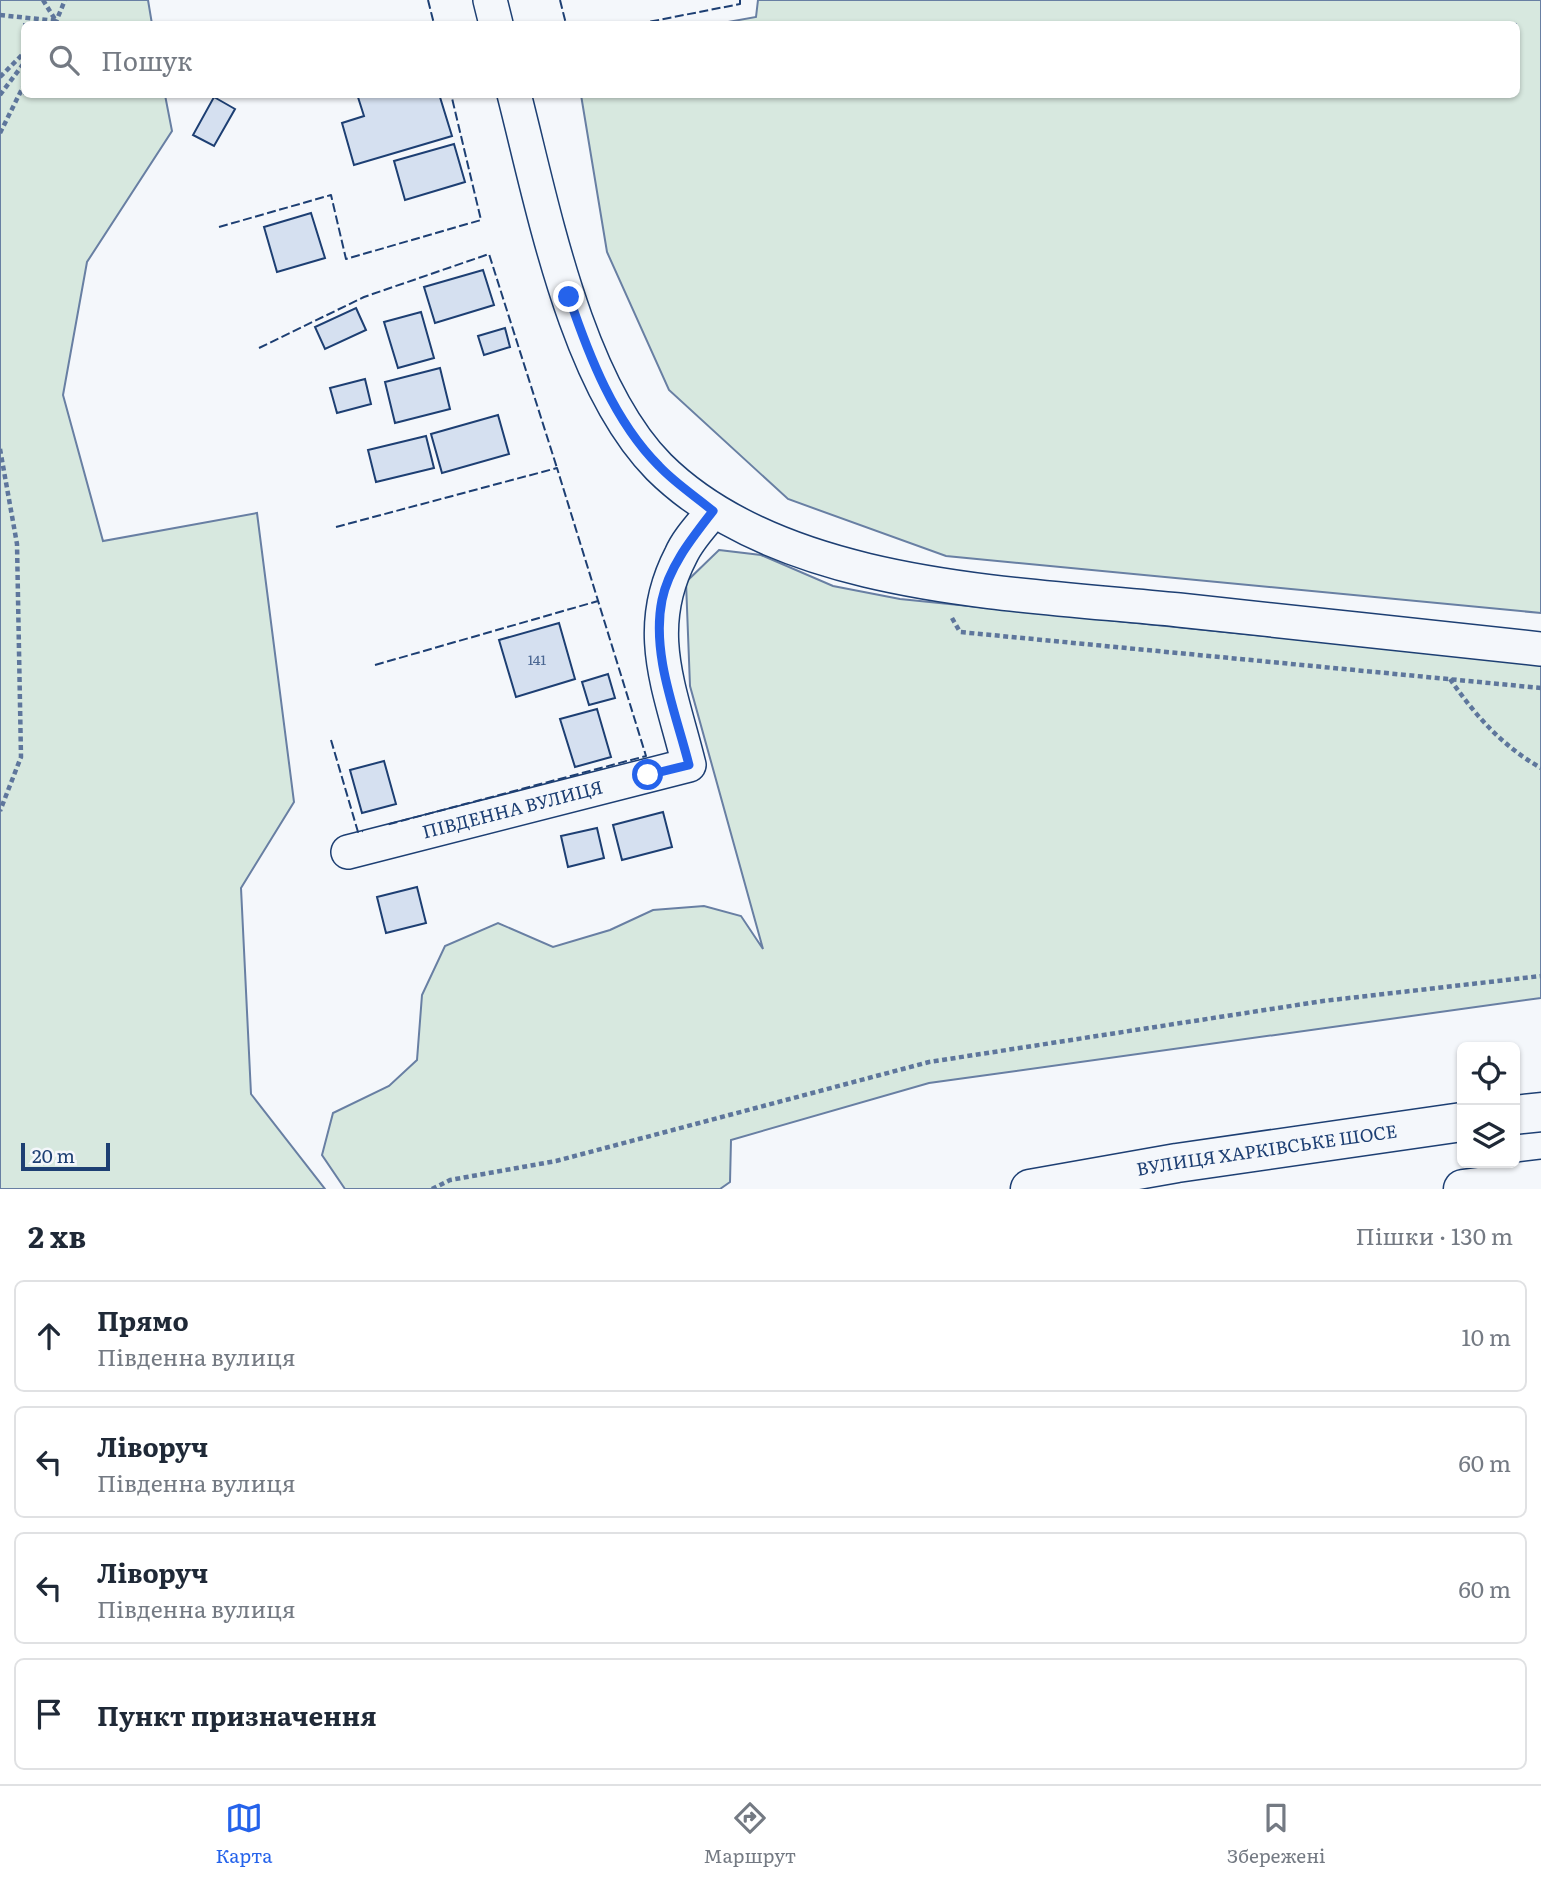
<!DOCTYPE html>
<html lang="uk">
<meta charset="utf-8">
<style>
:root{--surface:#fff;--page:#f2f2f3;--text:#1f2937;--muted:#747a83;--line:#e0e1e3;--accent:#2563eb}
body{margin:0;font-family:Literata,serif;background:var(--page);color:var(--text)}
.controls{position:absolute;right:21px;bottom:21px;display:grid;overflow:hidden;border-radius:10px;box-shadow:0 2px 5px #0004}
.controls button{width:63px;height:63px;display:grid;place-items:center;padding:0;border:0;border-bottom:2px solid var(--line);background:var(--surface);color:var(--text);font:35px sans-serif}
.scale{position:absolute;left:21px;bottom:18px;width:89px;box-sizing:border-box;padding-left:7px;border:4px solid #1d3f73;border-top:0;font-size:19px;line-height:24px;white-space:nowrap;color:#1d3f73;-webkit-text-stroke:5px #f4f7fb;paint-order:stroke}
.stop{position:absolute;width:21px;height:21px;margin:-16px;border:5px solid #2563eb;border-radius:50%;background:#fff}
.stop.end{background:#2563eb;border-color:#fff;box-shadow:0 2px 7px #0008}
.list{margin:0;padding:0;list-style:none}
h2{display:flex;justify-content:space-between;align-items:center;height:91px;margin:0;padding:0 28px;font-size:30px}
h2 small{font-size:23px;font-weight:400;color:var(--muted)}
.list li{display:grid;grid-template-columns:46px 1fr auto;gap:21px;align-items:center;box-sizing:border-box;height:112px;margin:0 14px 14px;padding:0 14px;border:2px solid var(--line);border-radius:10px}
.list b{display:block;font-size:26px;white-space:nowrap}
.list p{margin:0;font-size:23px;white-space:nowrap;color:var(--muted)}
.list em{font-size:23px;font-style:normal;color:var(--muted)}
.icon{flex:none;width:38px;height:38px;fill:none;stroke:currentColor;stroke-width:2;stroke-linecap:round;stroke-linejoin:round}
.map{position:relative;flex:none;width:1541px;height:1189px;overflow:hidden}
.search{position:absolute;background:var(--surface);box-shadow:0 2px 5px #0004;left:21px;right:21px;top:21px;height:77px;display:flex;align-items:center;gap:18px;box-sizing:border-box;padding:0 24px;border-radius:10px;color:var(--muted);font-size:26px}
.sheet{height:595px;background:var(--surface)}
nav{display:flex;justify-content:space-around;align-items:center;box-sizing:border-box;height:98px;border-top:2px solid var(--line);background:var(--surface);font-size:19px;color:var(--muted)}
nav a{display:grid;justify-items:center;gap:4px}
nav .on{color:var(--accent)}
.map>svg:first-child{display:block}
.green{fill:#d7e8df;stroke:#687fa3;stroke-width:2}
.building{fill:#d5e0f0;stroke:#1d3f73;stroke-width:2}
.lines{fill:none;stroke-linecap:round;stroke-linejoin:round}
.minor-casing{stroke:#1d3f73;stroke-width:36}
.highway-casing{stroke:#1d3f73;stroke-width:41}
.path{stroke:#5e769c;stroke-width:4.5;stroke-dasharray:5 3.5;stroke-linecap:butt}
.minor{stroke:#f4f7fb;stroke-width:33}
.highway{stroke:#f4f7fb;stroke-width:38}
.fence{stroke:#1d3f73;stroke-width:2;stroke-dasharray:9 3.5;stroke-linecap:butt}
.route{stroke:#2563eb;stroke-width:9}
.labels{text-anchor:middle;stroke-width:5;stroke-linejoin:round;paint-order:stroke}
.number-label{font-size:14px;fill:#4b6792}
.street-label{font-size:18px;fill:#1d3f73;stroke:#f4f7fb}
</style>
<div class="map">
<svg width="1541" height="1189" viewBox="0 0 1541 1189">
<rect width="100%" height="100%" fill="#f4f7fb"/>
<!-- green -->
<g class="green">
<path d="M0 0H148L152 24H24V94L165 95 172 131 87 262 63 395 103 541 257 513 294 802 241 888 251 1094 325 1189H0Z"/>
<path d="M758 0H1541V613L946 556 788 499 669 390 607 252 581 95 1516 94V24H717L756 17Z"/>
<path d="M719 550 761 555 833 586 900 599 1541 664V998L929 1083 731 1140 730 1182 720 1189H345L322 1155 333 1113 389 1086 417 1060 422 995 445 946 498 923 553 947 610 930 653 910 704 906 741 916 763 949 690 686 686 582Z"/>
</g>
<!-- building -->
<g class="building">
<path d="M357 94H439L452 136 354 165 342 123 364 116Z"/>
<path d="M214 97 235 109 214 146 193 135Z"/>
<path d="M454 144 465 182 405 200 394 161Z"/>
<path d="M311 213 325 258 277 272 264 227Z"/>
<path d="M483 270 494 305 435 323 424 287Z"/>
<path d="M356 308 366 330 325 349 315 327Z"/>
<path d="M421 312 434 358 398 368 384 322Z"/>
<path d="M505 328 510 347 484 355 478 336Z"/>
<path d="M440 368 450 409 395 423 385 382Z"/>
<path d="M365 379 371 404 337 413 330 388Z"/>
<path d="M498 415 509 454 442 473 431 434Z"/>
<path d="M426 436 434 468 376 482 368 450Z"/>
<path d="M559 623 575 679 516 697 499 640Z"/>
<path d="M608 674 615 698 589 705 582 682Z"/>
<path d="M597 709 611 757 575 767 560 719Z"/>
<path d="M384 761 396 804 362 813 350 770Z"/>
<path d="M663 812 672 847 622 860 613 825Z"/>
<path d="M597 828 604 858 568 867 561 836Z"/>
<path d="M417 887 426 923 386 933 377 897Z"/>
</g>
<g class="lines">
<!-- minor casing -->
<g class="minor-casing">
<g id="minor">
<path d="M490 0 496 24"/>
<path d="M514 94C543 207 576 383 659 467 783 590 1015 593 1179 610 1300 623 1420 636 1541 649"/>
<path id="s1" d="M348 852 689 765C670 688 642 630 681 555 688 539 702 525 713 511"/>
</g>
</g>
<!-- highway casing -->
<g class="highway-casing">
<g id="highway">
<path d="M1515 1115 1541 1112"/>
<path id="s2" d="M1030 1189 1177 1163 1462 1122"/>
<path d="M1463 1189 1541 1179"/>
</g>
</g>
<!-- path -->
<g class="path">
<path d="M43 0 56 21"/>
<path d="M0 15 57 21"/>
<path d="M55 24 65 0"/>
<path d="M0 77 24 53"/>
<path d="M0 95 24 63"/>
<path d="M0 133 24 85"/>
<path d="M0 449 17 544 21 757 0 811"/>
<path d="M952 618 960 632 1541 688"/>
<path d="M1450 679C1475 715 1502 746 1541 768"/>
<path d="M432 1189 450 1180 556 1161 929 1062 1323 1001 1541 976"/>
</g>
<!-- minor -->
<use href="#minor" class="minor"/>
<!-- highway -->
<use href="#highway" class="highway"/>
<!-- fence -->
<g class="fence">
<path d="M428 0 434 24"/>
<path d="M560 0 566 24"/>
<path d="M638 24 740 4V0"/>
<path d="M219 227 331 195 346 259 481 220 451 94"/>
<path d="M259 348 364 297 489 254 557 468"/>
<path d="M336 527 557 468 646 756 386 825"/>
<path d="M375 665 598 601"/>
<path d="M331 740 358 832 363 831"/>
</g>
</g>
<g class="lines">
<!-- route -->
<path class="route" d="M569 297C589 356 614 421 659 466 675 483 695 496 713 511 693 537 669 566 662 600 651 654 676 713 689 765L648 775"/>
</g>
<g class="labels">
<!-- number labels -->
<g class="number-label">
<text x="537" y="665">141</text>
</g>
<!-- street labels -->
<g class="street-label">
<text dy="6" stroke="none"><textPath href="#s1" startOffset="170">ПІВДЕННА ВУЛИЦЯ</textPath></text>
<text dy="6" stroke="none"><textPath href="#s2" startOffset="240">ВУЛИЦЯ ХАРКІВСЬКЕ ШОСЕ</textPath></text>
</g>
</g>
</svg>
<div class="controls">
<button><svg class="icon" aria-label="locate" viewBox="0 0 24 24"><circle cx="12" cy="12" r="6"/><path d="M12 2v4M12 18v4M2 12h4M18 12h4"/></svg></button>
<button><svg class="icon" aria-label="layers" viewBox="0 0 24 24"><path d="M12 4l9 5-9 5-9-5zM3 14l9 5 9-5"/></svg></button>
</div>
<div class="scale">20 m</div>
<div class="stop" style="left:648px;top:775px"></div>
<div class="stop end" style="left:569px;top:297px"></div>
<div class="search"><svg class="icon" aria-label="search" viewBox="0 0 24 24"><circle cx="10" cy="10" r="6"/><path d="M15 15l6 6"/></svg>Пошук</div>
</div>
<section class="sheet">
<h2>2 хв<small>Пішки · 130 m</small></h2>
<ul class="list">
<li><svg class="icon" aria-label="ahead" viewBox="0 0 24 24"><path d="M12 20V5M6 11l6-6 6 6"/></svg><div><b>Прямо</b><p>Південна вулиця</p></div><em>10 m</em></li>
<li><svg class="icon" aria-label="left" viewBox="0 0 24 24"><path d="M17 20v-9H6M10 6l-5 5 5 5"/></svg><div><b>Ліворуч</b><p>Південна вулиця</p></div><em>60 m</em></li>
<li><svg class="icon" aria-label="left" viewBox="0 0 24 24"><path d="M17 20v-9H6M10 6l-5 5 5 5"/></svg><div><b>Ліворуч</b><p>Південна вулиця</p></div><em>60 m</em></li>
<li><svg class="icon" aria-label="arrive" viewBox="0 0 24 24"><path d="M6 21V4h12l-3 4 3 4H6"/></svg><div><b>Пункт призначення</b></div></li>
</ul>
</section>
<nav>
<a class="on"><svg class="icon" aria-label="map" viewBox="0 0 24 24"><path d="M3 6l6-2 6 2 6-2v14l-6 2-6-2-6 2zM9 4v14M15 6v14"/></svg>Карта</a>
<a><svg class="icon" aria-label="directions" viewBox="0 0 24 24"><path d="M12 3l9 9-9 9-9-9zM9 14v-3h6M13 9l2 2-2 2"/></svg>Маршрут</a>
<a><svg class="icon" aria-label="saved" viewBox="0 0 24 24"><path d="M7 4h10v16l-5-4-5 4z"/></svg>Збережені</a>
</nav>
